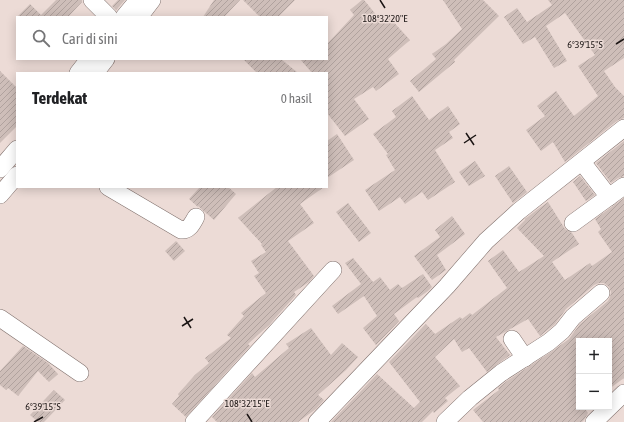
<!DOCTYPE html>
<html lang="id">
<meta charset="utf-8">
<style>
:root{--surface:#fff;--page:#f6f6f6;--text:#202124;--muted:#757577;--line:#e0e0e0}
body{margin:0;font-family:"Asap Condensed",sans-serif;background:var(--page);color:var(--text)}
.controls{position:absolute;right:12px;bottom:12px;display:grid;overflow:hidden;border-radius:0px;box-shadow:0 2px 10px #0003}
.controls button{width:36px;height:36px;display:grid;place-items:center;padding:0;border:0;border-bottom:1px solid var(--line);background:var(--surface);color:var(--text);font:20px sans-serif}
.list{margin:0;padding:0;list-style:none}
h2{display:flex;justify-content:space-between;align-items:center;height:52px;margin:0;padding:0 16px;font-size:17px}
h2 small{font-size:13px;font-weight:400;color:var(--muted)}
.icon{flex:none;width:22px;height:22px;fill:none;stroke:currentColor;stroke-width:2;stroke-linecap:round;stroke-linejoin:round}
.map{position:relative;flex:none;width:624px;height:422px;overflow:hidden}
.search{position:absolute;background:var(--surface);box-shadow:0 2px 10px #0003;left:16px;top:16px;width:312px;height:44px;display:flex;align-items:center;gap:10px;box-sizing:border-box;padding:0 14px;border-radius:0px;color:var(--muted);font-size:15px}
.panel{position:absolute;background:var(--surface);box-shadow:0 2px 10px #0003;left:16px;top:72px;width:312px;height:116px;border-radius:0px}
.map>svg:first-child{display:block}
.building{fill:url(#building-hatch)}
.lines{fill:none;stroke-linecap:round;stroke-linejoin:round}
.street-casing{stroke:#80716d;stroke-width:18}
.street{stroke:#fff;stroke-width:17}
.ticks{fill:none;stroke:#1b1514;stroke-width:1.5}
.ticks-label{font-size:10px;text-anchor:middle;fill:#1b1514;stroke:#ecdbd6;stroke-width:3;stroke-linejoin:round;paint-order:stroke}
</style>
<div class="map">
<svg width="624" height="422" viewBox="0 0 624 422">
<defs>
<pattern id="building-hatch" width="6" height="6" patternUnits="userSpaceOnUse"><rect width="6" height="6" fill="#cebeb9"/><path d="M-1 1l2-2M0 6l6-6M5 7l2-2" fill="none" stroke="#b0a29e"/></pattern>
</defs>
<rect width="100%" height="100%" fill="#ecdbd6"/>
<!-- building -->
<g class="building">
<path d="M56 0H82V2L68 17H17L30 4 41 15Z"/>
<path d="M118 0H125L116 10 112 6Z"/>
<path d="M214 0H240L224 17H203Z"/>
<path d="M243 0H295L278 17H260Z"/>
<path d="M362 0H364L383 23 389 17 410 40 388 59 399 74 376 91 373 87 354 99 369 119 345 136 327 113V73H312L300 59H327V44L354 15 350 10Z"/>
<path d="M443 0H483L499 16 454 60 455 62 419 92 410 81 436 59 432 54 446 44 462 29Z"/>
<path d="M548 0H624V58L604 71 615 87 624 96V118L618 120 565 162 553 142 541 151 526 130 545 116 537 106 556 91 574 116 598 96 578 66 595 55 565 13 546 26 567 61 554 68 535 37 523 44 504 17 517 8 527 22 552 5Z"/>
<path d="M243 59H281L298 73H257Z"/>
<path d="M0 71 17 88V126L0 143Z"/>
<path d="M412 96 429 120 448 106 460 124 449 132 453 138 435 150 455 182 428 200 422 192 405 204 400 197 379 211 365 190 395 170 386 155 388 154 373 134 396 117 392 111Z"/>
<path d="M337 134 354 160 327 178V141Z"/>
<path d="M624 141V176L618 178 611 183 596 163Z"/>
<path d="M475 161 485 176 469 186 459 172Z"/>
<path d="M509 166 527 192 513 203 495 176Z"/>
<path d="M580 176 595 195 586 201 573 182Z"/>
<path d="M200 187H228L236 194 214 220 198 206V207L189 199Z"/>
<path d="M277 187H324L300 204 314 223 288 241 314 276 309 282 294 292 296 295 269 325 248 344 250 346 186 417 172 404 179 396 178 394 195 375 209 363 205 358 231 338 227 335 244 316 241 313 266 293 254 276 259 273 251 261 266 252 261 245 262 244 238 218Z"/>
<path d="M624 198V378L609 389V341H579V407H584L588 413 584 420 582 422H483L473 410 499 390 498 388 507 381 554 350 569 339 580 324 608 301 610 297 611 292 609 287 604 283H599L594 285 566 309 555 324 540 336 528 319 496 337 510 355 487 372 469 348 462 352 454 339 435 357 460 386 445 398 448 401 434 413 433 411 422 422H331L362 390 377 374 414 408 420 402 389 362 426 324 435 334 460 317 462 319 470 313 472 315 507 288 488 261 503 250 519 272 544 256 517 228 525 220V219L538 209 548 202 565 229 572 233 579 244 552 262 565 280 590 263 592 266 612 252 598 232 601 229 595 219Z"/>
<path d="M348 203 371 233 359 242 336 212Z"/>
<path d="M452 216 465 234 437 255 446 270 432 280 414 256 440 237 435 230Z"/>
<path d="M176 241 185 251 174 261 165 251Z"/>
<path d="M353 258 373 282 380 277 390 290 398 284 402 288 423 274 432 287 428 291 418 298 417 297 394 314 399 321 376 345 363 328 377 316 364 296 338 314 332 306 361 284 345 263Z"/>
<path d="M311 328 331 355 342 343 358 357 346 370 318 395 324 400 316 409 298 422H217L212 417 252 373 255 377 289 348 286 344Z"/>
<path d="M23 346 48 363 58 374 49 382 38 371 18 396 8 388 6 390 0 385V371Z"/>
<path d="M54 390 65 400 44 422H38L30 415Z"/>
</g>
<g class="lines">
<!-- street casing -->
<g class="street-casing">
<g id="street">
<path d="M92 0 109 17"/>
<path d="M124 17 138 0"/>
<path d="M139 17 152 0"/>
<path d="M78 73 89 59"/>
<path d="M95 73 106 59"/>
<path d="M582 162 609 197"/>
<path d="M0 169 17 149"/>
<path d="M108 187 181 230C189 231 192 224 196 217"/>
<path d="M0 195 17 175"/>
<path d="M573 223 624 186"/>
<path d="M0 318 80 373"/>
<path d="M512 339 525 358"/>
<path d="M194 422 333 270"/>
<path d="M317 422 447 286 486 241 519 211 624 128"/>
<path d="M445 422 470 398 501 373 549 342 562 331 573 317 601 293"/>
<path d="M594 422 624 393"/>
</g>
</g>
<!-- street -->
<use href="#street" class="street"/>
</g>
<!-- ticks -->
<path class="ticks" d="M380 0 385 8M616 44 624 39M466 133 474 145M464 143 476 135M184 317 191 328M182 326 193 319M247 414 252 422M34 422 43 417"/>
<g class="ticks-label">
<text x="385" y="22">108°32'20"E</text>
<text x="585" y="48">6°39'15"S</text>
<text x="247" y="407">108°32'15"E</text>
<text x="43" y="410">6°39'15"S</text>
</g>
</svg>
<div class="controls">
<button>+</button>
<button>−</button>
</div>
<div class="search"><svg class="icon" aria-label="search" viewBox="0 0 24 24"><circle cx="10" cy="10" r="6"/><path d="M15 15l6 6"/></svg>Cari di sini</div>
<section class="panel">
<h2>Terdekat<small>0 hasil</small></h2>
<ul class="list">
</ul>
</section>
</div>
